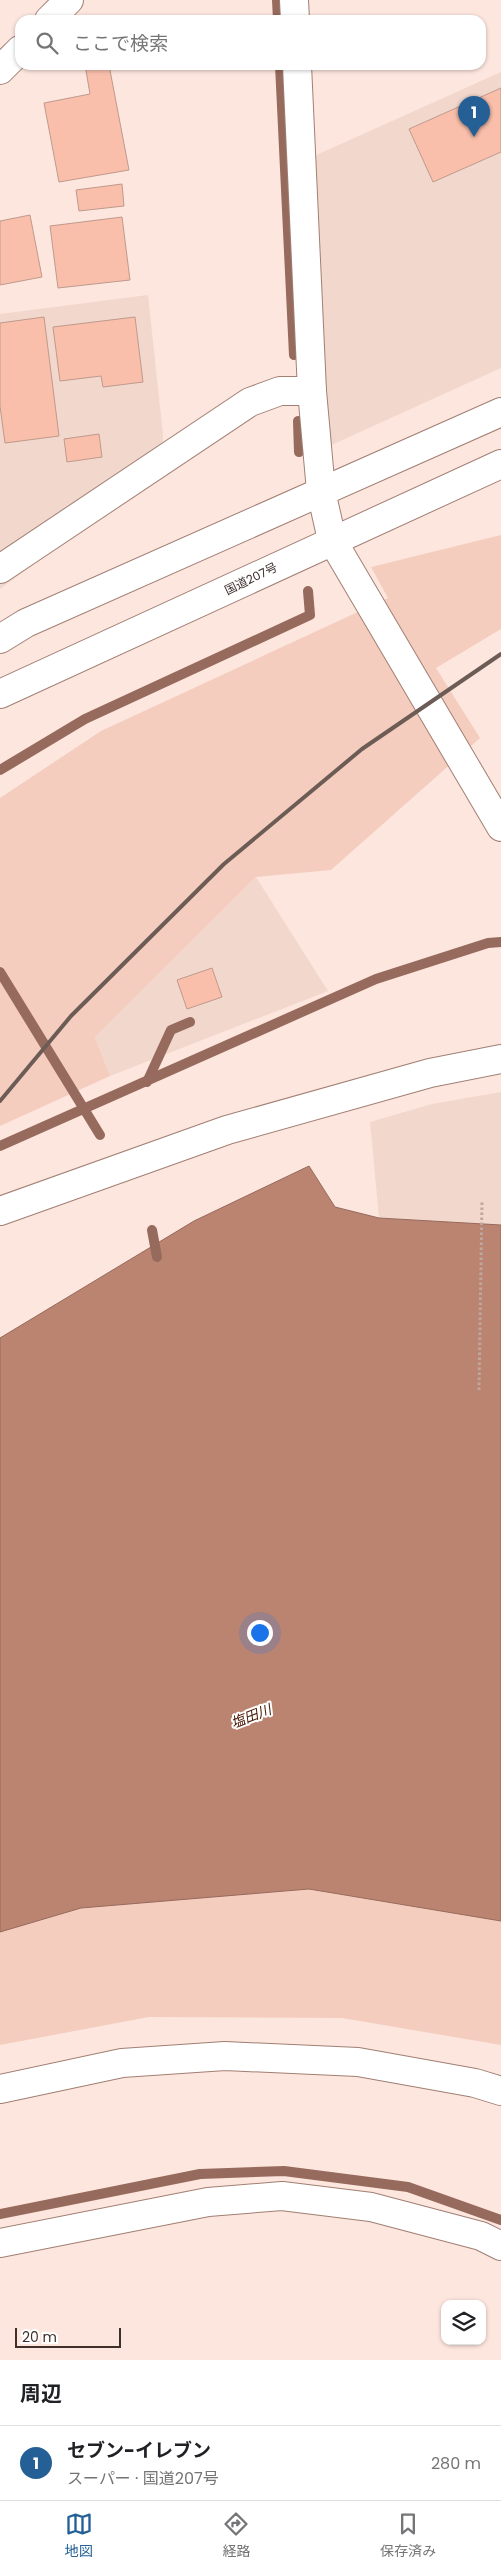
<!DOCTYPE html>
<html lang="ja">
<meta charset="utf-8">
<style>
:root{--surface:#fff;--page:#f6f6f6;--text:#202124;--muted:#757577;--line:#e0e0e0;--accent:#245f96}
body{margin:0;font-family:Poppins,"Noto Sans JP",sans-serif;background:var(--page);color:var(--text)}
.controls{position:absolute;right:15px;bottom:15px;display:grid;overflow:hidden;border-radius:10px;box-shadow:0 1px 4px #0004}
.controls button{width:45px;height:45px;display:grid;place-items:center;padding:0;border:0;border-bottom:1px solid var(--line);background:var(--surface);color:var(--text);font:25px sans-serif}
.scale{position:absolute;left:15px;bottom:12px;width:106px;box-sizing:border-box;padding-left:5px;border:2px solid #3e2f2a;border-top:0;font-size:14px;line-height:18px;white-space:nowrap;color:#3e2f2a;-webkit-text-stroke:4px #fff;paint-order:stroke}
.you{position:absolute;left:259px;top:1632px;width:18px;height:18px;margin:-12px;border:4px solid #fff;border-radius:50%;background:#1a73e8;box-shadow:0 0 0 8px #1a73e833}
.badge{display:grid;place-items:center;width:32px;height:32px;border-radius:50%;background:var(--accent);color:#fff;font-size:16px;font-weight:700}
.pin{position:absolute;translate:-50% -41px;filter:drop-shadow(0 1px 2px #0008)}
.pin::after{content:'';position:absolute;top:26px;width:18px;height:15px;background:inherit;clip-path:polygon(0 0,100% 0,50% 100%)}
.list{margin:0;padding:0;list-style:none}
h2{display:flex;justify-content:space-between;align-items:center;height:65px;margin:0;padding:0 20px;font-size:21px}
h2 small{font-size:16px;font-weight:400;color:var(--muted)}
.list li{display:grid;grid-template-columns:32px 1fr auto;gap:15px;align-items:center;box-sizing:border-box;height:75px;padding:0 20px;border-top:1px solid var(--line)}
.list b{display:block;font-size:19px;white-space:nowrap}
.list p{margin:0;font-size:16px;white-space:nowrap;color:var(--muted)}
.list em{font-size:16px;font-style:normal;color:var(--muted)}
.icon{flex:none;width:28px;height:28px;fill:none;stroke:currentColor;stroke-width:2;stroke-linecap:round;stroke-linejoin:round}
.map{position:relative;flex:none;width:501px;height:2360px;overflow:hidden}
.search{position:absolute;background:var(--surface);box-shadow:0 1px 4px #0004;left:15px;right:15px;top:15px;height:55px;display:flex;align-items:center;gap:12px;box-sizing:border-box;padding:0 18px;border-radius:15px;color:var(--muted);font-size:19px}
.sheet{height:140px;background:var(--surface)}
nav{display:flex;justify-content:space-around;align-items:center;box-sizing:border-box;height:70px;border-top:1px solid var(--line);background:var(--surface);font-size:14px;color:var(--muted)}
nav a{display:grid;justify-items:center;gap:2px}
nav .on{color:var(--accent)}
.map>svg:first-child{display:block}
.built{fill:#f2d7cd}
.green{fill:#f4cdbf}
.water{fill:#bb8471;stroke:#966a5c}
.lines{fill:none;stroke-linecap:round;stroke-linejoin:round}
.stream{stroke:#966a5c;stroke-width:10}
.building{fill:#fabfab;stroke:#be9a8d}
.street-casing{stroke:#a17f73;stroke-width:30}
.secondary-casing{stroke:#a17f73;stroke-width:30}
.highway-casing{stroke:#a17f73;stroke-width:30}
.path{stroke:#bca8a1;stroke-width:3;stroke-dasharray:2.5 2.5;stroke-linecap:butt}
.street{stroke:#fff;stroke-width:28}
.secondary{stroke:#fff;stroke-width:28}
.highway{stroke:#fff;stroke-width:28}
.rail{stroke:#6d5c56;stroke-width:4}
.labels{text-anchor:middle;stroke-width:4;stroke-linejoin:round;paint-order:stroke}
.street-label{font-size:12px;fill:#3e2f2a;stroke:#fff}
.water-label{font-size:14px;font-style:italic;fill:#4a1704;stroke:#fff}
</style>
<div class="map">
<svg width="501" height="2360" viewBox="0 0 501 2360">
<rect width="100%" height="100%" fill="#fde6de"/>
<!-- built -->
<g class="built">
<path d="M501 72V368L327 447 312 157Z"/>
<path d="M148 295 163 435V469L0 589V314Z"/>
<path d="M256 877 328 991 110 1076 95 1037Z"/>
<path d="M501 1092V1225L379 1218 370 1122 432 1104Z"/>
</g>
<!-- green -->
<g class="green">
<path d="M501 535V629L436 668 480 738 331 870 256 877 95 1037 110 1076 0 1126V798L101 731 388 598 371 567Z"/>
<path d="M501 1733V2045L342 2018 149 2017 0 2045V1885Z"/>
</g>
<!-- water -->
<path class="water" d="M309 1166 335 1207 379 1218 501 1225V1921L309 1889 81 1908 0 1932V1338L194 1221Z"/>
<g class="lines">
<!-- stream -->
<g class="stream">
<path d="M277 0 278 20"/>
<path d="M280 65 294 355"/>
<path d="M298 421 299 452"/>
<path d="M0 770 85 719 310 615 308 591"/>
<path d="M0 972 100 1135"/>
<path d="M147 1082 171 1030 190 1022"/>
<path d="M0 1146 376 979 488 943 501 942"/>
<path d="M152 1230 157 1257"/>
<path d="M0 2214 200 2174 284 2171 408 2187 501 2220"/>
</g>
</g>
<!-- building -->
<g class="building">
<path d="M85 65H109L129 170 59 182 44 103 90 94Z"/>
<path d="M501 88V152L433 182 409 129Z"/>
<path d="M122 184 124 206 79 211 76 190Z"/>
<path d="M30 215 42 277 0 285V221Z"/>
<path d="M122 217 130 280 58 288 50 226Z"/>
<path d="M44 317 59 436 5 443 0 406V323Z"/>
<path d="M135 317 143 382 103 387 101 376 60 381 53 327Z"/>
<path d="M99 434 102 457 67 462 64 439Z"/>
<path d="M212 968 222 997 187 1009 177 980Z"/>
</g>
<g class="lines">
<!-- street casing -->
<g class="street-casing">
<g id="street">
<path d="M294 0 295 20"/>
<path d="M297 65 312 391 321 491 332 540 501 827"/>
<path d="M0 569 250 402 280 391H312"/>
<path d="M0 1211 227 1130 430 1073 501 1059"/>
<path d="M0 2089 122 2063 225 2056 358 2062 475 2083 501 2091"/>
<path d="M0 2243 208 2202 282 2196 371 2207 481 2236 501 2246"/>
</g>
</g>
<!-- secondary casing -->
<g class="secondary-casing">
<g id="secondary">
<path d="M49 20 69 0"/>
<path d="M0 70 20 50"/>
</g>
</g>
<!-- highway casing -->
<g class="highway-casing">
<g id="highway">
<path d="M0 639 26 623 501 412"/>
<path d="M0 694 501 464"/>
</g>
</g>
<!-- path -->
<path class="path" d="M479 1390 482 1202"/>
<!-- street -->
<use href="#street" class="street"/>
<!-- secondary -->
<use href="#secondary" class="secondary"/>
<!-- highway -->
<use href="#highway" class="highway"/>
<!-- rail -->
<path class="rail" d="M0 1101 71 1016 224 864 362 749 501 654"/>
</g>
<g class="labels">
<!-- street labels -->
<g class="street-label">
<text transform="translate(251 579) rotate(-26)" y="4">国道207号</text>
</g>
<!-- water labels -->
<g class="water-label">
<text transform="translate(251 1716) rotate(-21)" y="5">塩田川</text>
</g>
</g>
</svg>
<div class="controls">
<button><svg class="icon" aria-label="layers" viewBox="0 0 24 24"><path d="M12 4l9 5-9 5-9-5zM3 14l9 5 9-5"/></svg></button>
</div>
<div class="scale">20 m</div>
<div class="you"></div>
<div class="pin badge" style="left:474px;top:137px">1</div>
<div class="search"><svg class="icon" aria-label="search" viewBox="0 0 24 24"><circle cx="10" cy="10" r="6"/><path d="M15 15l6 6"/></svg>ここで検索</div>
</div>
<section class="sheet">
<h2>周辺<small></small></h2>
<ul class="list">
<li><span class="badge">1</span><div><b>セブン-イレブン</b><p>スーパー · 国道207号</p></div><em>280 m</em></li>
</ul>
</section>
<nav>
<a class="on"><svg class="icon" aria-label="map" viewBox="0 0 24 24"><path d="M3 6l6-2 6 2 6-2v14l-6 2-6-2-6 2zM9 4v14M15 6v14"/></svg>地図</a>
<a><svg class="icon" aria-label="directions" viewBox="0 0 24 24"><path d="M12 3l9 9-9 9-9-9zM9 14v-3h6M13 9l2 2-2 2"/></svg>経路</a>
<a><svg class="icon" aria-label="saved" viewBox="0 0 24 24"><path d="M7 4h10v16l-5-4-5 4z"/></svg>保存済み</a>
</nav>
